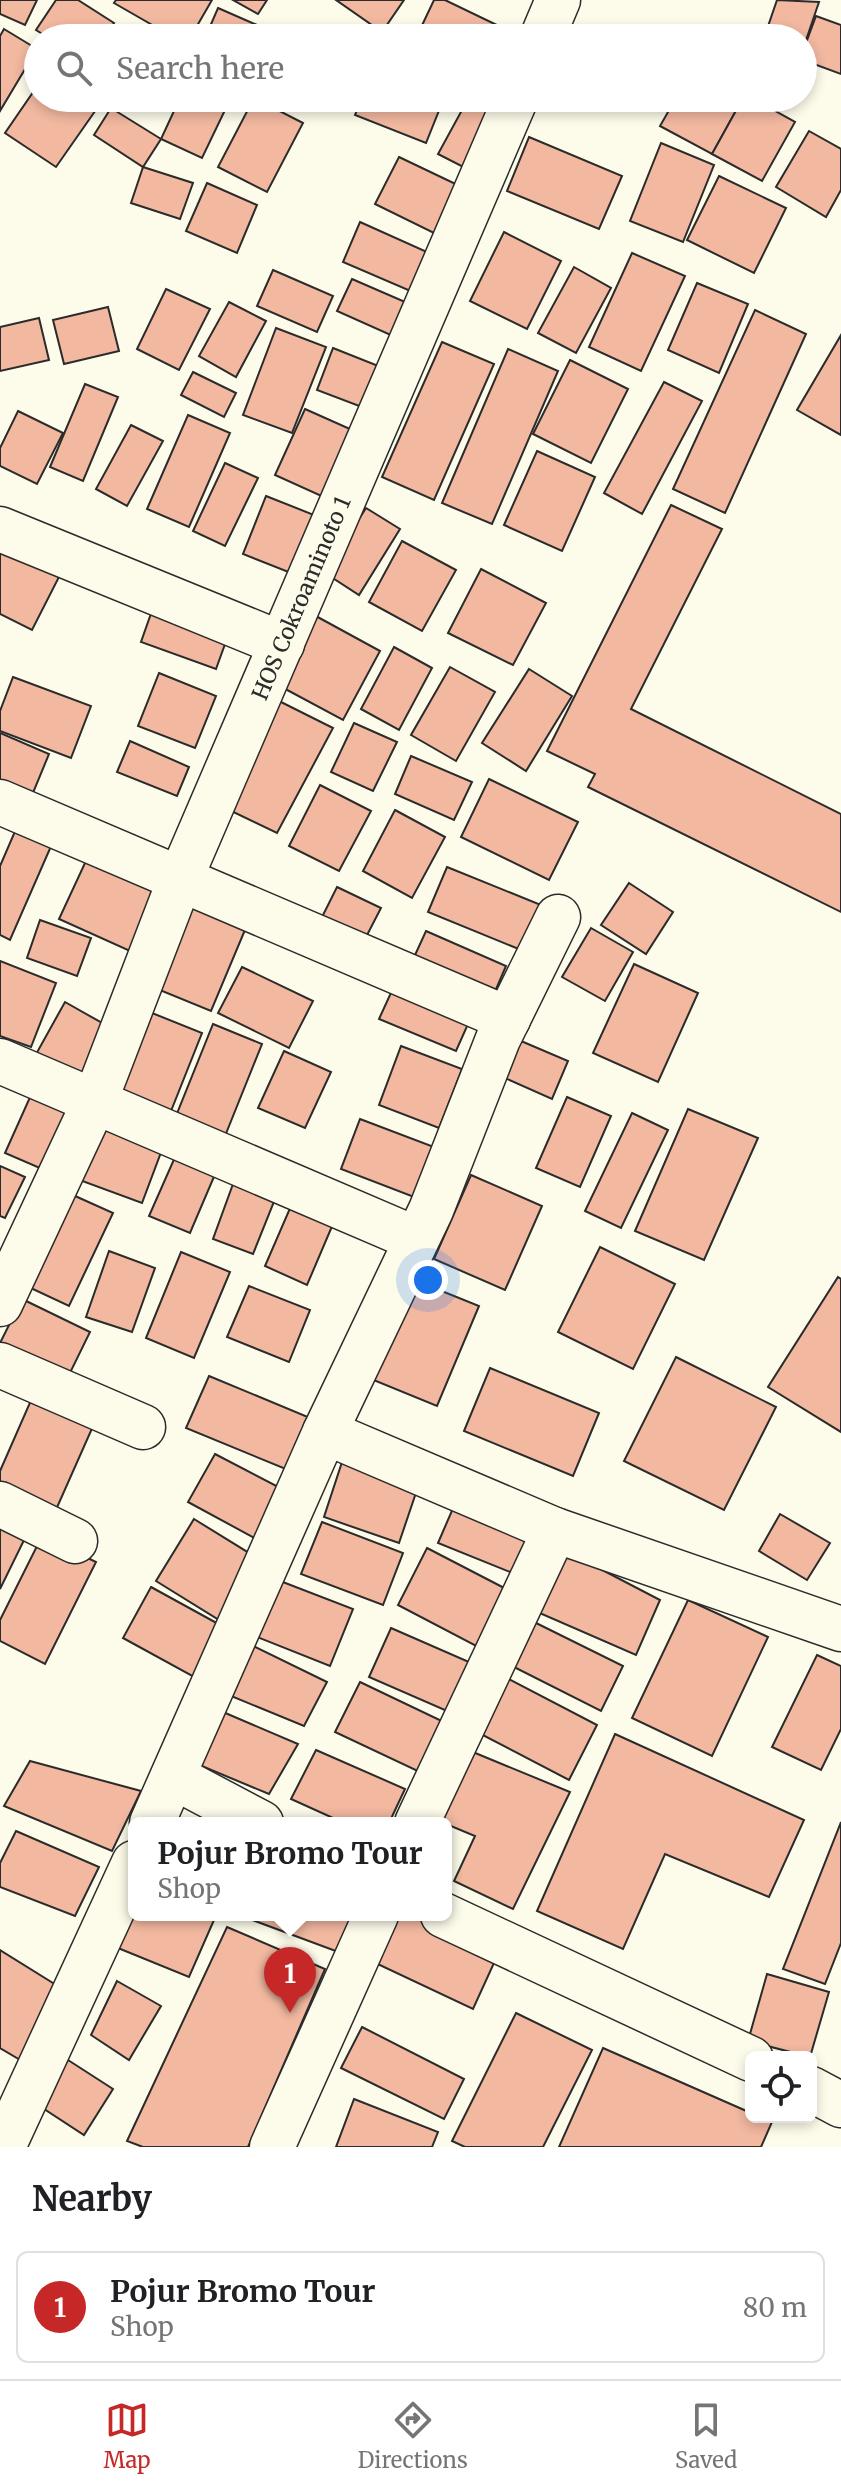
<!DOCTYPE html>
<style>
:root{--surface:#fff;--page:#f6f6f6;--text:#202124;--muted:#757577;--line:#e0e0e0;--accent:#c62828}
body{margin:0;font-family:Merriweather,serif;background:var(--page);color:var(--text)}
.controls{position:absolute;right:24px;bottom:24px;display:grid;overflow:hidden;border-radius:12px;box-shadow:0 4px 12px #0003}
.controls button{width:72px;height:72px;display:grid;place-items:center;padding:0;border:0;border-bottom:2px solid var(--line);background:var(--surface);color:var(--text);font:40px sans-serif}
.you{position:absolute;left:428px;top:1280px;width:28px;height:28px;margin:-20px;border:6px solid #fff;border-radius:50%;background:#1a73e8;box-shadow:0 0 0 12px #1a73e833}
.badge{display:grid;place-items:center;width:52px;height:52px;border-radius:50%;background:var(--accent);color:#fff;font-size:26px;font-weight:700}
.pin{position:absolute;translate:-50% -66px;filter:drop-shadow(0 2px 4px #0008)}
.pin::after{content:'';position:absolute;top:42px;width:28px;height:24px;background:inherit;clip-path:polygon(0 0,100% 0,50% 100%)}
.popup{position:absolute;left:128px;top:1817px;width:324px;height:104px;box-sizing:border-box;display:grid;place-content:center;border-radius:12px;background:var(--surface);filter:drop-shadow(0 2px 6px #0005);font-size:26px;white-space:nowrap;color:var(--muted)}
.popup b{font-size:30px;color:var(--text)}
.popup::after{content:'';position:absolute;left:50%;top:100%;margin-left:-16px;border:16px solid transparent;border-top-color:var(--surface)}
.list{margin:0;padding:0;list-style:none}
h2{display:flex;justify-content:space-between;align-items:center;height:104px;margin:0;padding:0 32px;font-size:34px}
h2 small{font-size:26px;font-weight:400;color:var(--muted)}
.list li{display:grid;grid-template-columns:52px 1fr auto;gap:24px;align-items:center;box-sizing:border-box;height:112px;margin:0 16px 16px;padding:0 16px;border:2px solid var(--line);border-radius:12px}
.list b{display:block;font-size:30px;white-space:nowrap}
.list p{margin:0;font-size:26px;white-space:nowrap;color:var(--muted)}
.list em{font-size:26px;font-style:normal;color:var(--muted)}
.icon{flex:none;width:44px;height:44px;fill:none;stroke:currentColor;stroke-width:2;stroke-linecap:round;stroke-linejoin:round}
.map{position:relative;flex:none;width:841px;height:2147px;overflow:hidden}
.search{position:absolute;background:var(--surface);box-shadow:0 4px 12px #0003;left:24px;right:24px;top:24px;height:88px;display:flex;align-items:center;gap:20px;box-sizing:border-box;padding:0 28px;border-radius:44px;color:var(--muted);font-size:30px}
.sheet{height:232px;background:var(--surface)}
nav{display:flex;justify-content:space-around;align-items:center;box-sizing:border-box;height:112px;border-top:2px solid var(--line);background:var(--surface);font-size:22px;color:var(--muted)}
nav a{display:grid;justify-items:center;gap:4px}
nav .on{color:var(--accent)}
.map>svg:first-child{display:block}
.building{fill:#f2b8a0;stroke:#2b2b2b;stroke-width:2}
.lines{fill:none;stroke-linecap:round;stroke-linejoin:round}
.minor-casing{stroke:#2b2b2b;stroke-width:47}
.minor{stroke:#fdfbea;stroke-width:44}
.labels{text-anchor:middle;stroke-width:6;stroke-linejoin:round;paint-order:stroke}
.street-label{font-size:22px;fill:#2b2b2b;stroke:#fdfbea}
</style>
<div class="map">
<svg width="841" height="2147" viewBox="0 0 841 2147">
<rect width="100%" height="100%" fill="#fdfbea"/>
<!-- building -->
<g class="building">
<path d="M0 0H37L25 25 0 14Z"/>
<path d="M56 0H78L114 23 104 38H49L36 30Z"/>
<path d="M116 0H212L190 38H175L114 3Z"/>
<path d="M233 0H267L258 14Z"/>
<path d="M336 0H404L382 32Z"/>
<path d="M434 0H445L501 27 495 38H416Z"/>
<path d="M777 0 819 2 803 49V38H764Z"/>
<path d="M218 8 273 32 270 38H205Z"/>
<path d="M816 16 841 25V74L803 60V51Z"/>
<path d="M4 29 37 49 0 111V36Z"/>
<path d="M38 85V98H91L100 104 56 167 5 133Z"/>
<path d="M180 98H203L226 108 202 158 161 139Z"/>
<path d="M254 98 303 123 267 192 218 167Z"/>
<path d="M362 98H444L426 143 355 115Z"/>
<path d="M676 98H743L712 154 660 126Z"/>
<path d="M743 98H752L795 122 762 181 712 154Z"/>
<path d="M468 99 501 117 473 172 438 154Z"/>
<path d="M111 108 161 139 143 167 94 135Z"/>
<path d="M809 131 841 149V190L826 217 776 187Z"/>
<path d="M529 137 622 176 599 229 507 191Z"/>
<path d="M661 143 714 165 683 242 630 221Z"/>
<path d="M399 157 464 188 440 236 375 204Z"/>
<path d="M143 167 193 183 180 219 131 203Z"/>
<path d="M719 176 786 208 754 273 687 240Z"/>
<path d="M207 183 257 205 237 253 186 231Z"/>
<path d="M360 222 438 257 422 296 343 262Z"/>
<path d="M504 232 561 261 527 329 470 301Z"/>
<path d="M632 253 685 276 641 371 589 347Z"/>
<path d="M574 267 611 288 576 353 538 333Z"/>
<path d="M273 270 333 296 317 332 257 306Z"/>
<path d="M352 279 419 308 404 341 337 311Z"/>
<path d="M697 283 748 304 719 373 668 350Z"/>
<path d="M166 289 210 309 179 370 137 349Z"/>
<path d="M229 302 266 321 236 377 199 356Z"/>
<path d="M108 307 119 351 64 364 53 320Z"/>
<path d="M755 310 806 334 725 513 673 489Z"/>
<path d="M39 318 49 360 0 371V327Z"/>
<path d="M276 328 326 347 292 433 243 415Z"/>
<path d="M841 335V435L797 410Z"/>
<path d="M442 342 494 364 434 500 382 477Z"/>
<path d="M333 348 391 371 375 412 317 390Z"/>
<path d="M508 349 558 371 492 524 442 503Z"/>
<path d="M570 360 628 389 591 463 533 434Z"/>
<path d="M193 372 236 393 224 417 181 395Z"/>
<path d="M664 382 702 401 642 514 604 493Z"/>
<path d="M85 384 118 397 83 481 50 467Z"/>
<path d="M305 409 359 433 328 499 275 475Z"/>
<path d="M18 411 63 433 37 484 0 466V448Z"/>
<path d="M188 415 230 433 189 527 147 509Z"/>
<path d="M131 425 163 441 127 506 96 489Z"/>
<path d="M537 451 595 477 562 551 504 525Z"/>
<path d="M225 463 258 478 225 546 193 531Z"/>
<path d="M266 496 319 517 296 575 243 554Z"/>
<path d="M671 505 722 529 631 709 841 814V912L588 787 595 774 547 751Z"/>
<path d="M366 508 400 529 359 595 325 573Z"/>
<path d="M402 541 456 570 422 631 369 602Z"/>
<path d="M0 543 61 573 32 630 0 614Z"/>
<path d="M481 569 546 603 513 665 448 633Z"/>
<path d="M154 605 229 633 216 669 141 642Z"/>
<path d="M314 615 380 651 343 720 276 684Z"/>
<path d="M394 647 432 668 399 730 361 709Z"/>
<path d="M450 667 495 692 456 761 411 735Z"/>
<path d="M529 669 572 696 526 771 482 743Z"/>
<path d="M159 673 216 696 195 748 138 726Z"/>
<path d="M13 677 91 706 71 758 0 731V711Z"/>
<path d="M277 700 333 728 277 833 223 807Z"/>
<path d="M354 723 397 742 373 791 331 772Z"/>
<path d="M0 733 49 754 28 805 0 794Z"/>
<path d="M130 741 189 767 177 796 117 772Z"/>
<path d="M411 756 472 782 454 820 395 794Z"/>
<path d="M489 779 578 822 549 880 461 837Z"/>
<path d="M320 785 371 811 339 871 289 846Z"/>
<path d="M395 810 445 837 412 898 363 871Z"/>
<path d="M16 829 52 844 10 940 0 935V866Z"/>
<path d="M91 850 162 882 130 951 59 919Z"/>
<path d="M447 867 541 905 521 950 428 912Z"/>
<path d="M629 883 673 912 646 954 601 925Z"/>
<path d="M337 887 381 908 364 941 321 919Z"/>
<path d="M184 891 250 918 211 1011 145 984Z"/>
<path d="M40 920 91 938 77 976 27 958Z"/>
<path d="M591 928 633 952 605 1001 562 977Z"/>
<path d="M426 931 506 966 491 1001 410 966Z"/>
<path d="M0 961 56 983 31 1047 0 1036Z"/>
<path d="M634 964 698 993 658 1082 593 1053Z"/>
<path d="M242 967 313 1001 289 1048 218 1013Z"/>
<path d="M395 984 472 1015 456 1051 379 1019Z"/>
<path d="M65 1002 111 1028 82 1081 35 1056Z"/>
<path d="M142 1009 202 1033 171 1111 110 1086Z"/>
<path d="M213 1024 262 1044 223 1141 174 1121Z"/>
<path d="M521 1041 568 1061 552 1099 505 1078Z"/>
<path d="M401 1046 462 1069 439 1128 379 1105Z"/>
<path d="M284 1051 331 1072 305 1128 258 1108Z"/>
<path d="M35 1086 79 1107 49 1172 5 1153Z"/>
<path d="M567 1097 611 1116 580 1187 536 1168Z"/>
<path d="M688 1109 758 1138 704 1260 635 1231Z"/>
<path d="M632 1113 668 1130 621 1228 585 1211Z"/>
<path d="M99 1114 166 1139 142 1203 74 1178Z"/>
<path d="M360 1119 434 1147 414 1197 341 1169Z"/>
<path d="M179 1148 219 1165 190 1233 149 1216Z"/>
<path d="M0 1166 25 1177 5 1218 0 1216Z"/>
<path d="M237 1173 279 1189 253 1254 213 1239Z"/>
<path d="M471 1175 542 1206 505 1290 434 1259Z"/>
<path d="M64 1191 113 1213 69 1306 20 1283Z"/>
<path d="M294 1199 336 1217 307 1285 265 1266Z"/>
<path d="M600 1247 675 1284 633 1369 558 1332Z"/>
<path d="M109 1251 155 1268 132 1332 86 1317Z"/>
<path d="M181 1252 230 1272 194 1358 146 1338Z"/>
<path d="M838 1277 841 1279V1432L768 1387Z"/>
<path d="M412 1279 479 1306 437 1406 371 1379Z"/>
<path d="M249 1286 310 1310 289 1362 227 1337Z"/>
<path d="M22 1299 90 1332 68 1377 0 1343Z"/>
<path d="M676 1357 776 1407 724 1510 624 1461Z"/>
<path d="M490 1368 599 1413 573 1476 464 1431Z"/>
<path d="M209 1376 315 1420 293 1472 186 1428Z"/>
<path d="M32 1398 94 1424 55 1512 0 1489V1471Z"/>
<path d="M215 1454 288 1492 260 1541 188 1502Z"/>
<path d="M344 1456 420 1481 399 1543 324 1517Z"/>
<path d="M457 1499 548 1535 530 1580 438 1543Z"/>
<path d="M780 1514 830 1543 807 1580 759 1551Z"/>
<path d="M0 1519 28 1532 0 1589Z"/>
<path d="M194 1519 262 1561 224 1623 156 1581Z"/>
<path d="M322 1522 403 1553 383 1605 301 1574Z"/>
<path d="M42 1536 96 1562 45 1664 0 1641V1620Z"/>
<path d="M427 1548 510 1591 480 1648 398 1605Z"/>
<path d="M564 1550 660 1600 636 1655 535 1611Z"/>
<path d="M275 1579 353 1609 330 1666 252 1635Z"/>
<path d="M151 1587 233 1632 205 1683 123 1638Z"/>
<path d="M688 1600 768 1637 712 1756 632 1718Z"/>
<path d="M532 1621 623 1666 601 1711 510 1665Z"/>
<path d="M391 1628 469 1662 447 1711 369 1677Z"/>
<path d="M251 1645 327 1682 304 1726 231 1696Z"/>
<path d="M817 1655 841 1666V1729L821 1770 772 1747Z"/>
<path d="M505 1677 597 1725 569 1780 475 1731Z"/>
<path d="M360 1682 448 1724 424 1774 335 1732Z"/>
<path d="M223 1712 298 1744 269 1794 197 1764Z"/>
<path d="M615 1734 804 1820 769 1897 665 1854 623 1949 537 1911Z"/>
<path d="M316 1750 405 1789 389 1823H344L291 1799Z"/>
<path d="M468 1750 570 1792 513 1909 454 1881 475 1836 434 1819Z"/>
<path d="M30 1761 141 1791 112 1851 4 1806Z"/>
<path d="M841 1822V1943L825 1984 783 1969Z"/>
<path d="M16 1831 99 1867 75 1916 0 1887V1863Z"/>
<path d="M134 1915H202L214 1920 189 1977 113 1946Z"/>
<path d="M239 1915H360L341 1953Z"/>
<path d="M388 1915H421L499 1952 473 2009 367 1959Z"/>
<path d="M227 1927 325 1969 248 2147H143L127 2141Z"/>
<path d="M0 1950 69 1993 27 2064 0 2048Z"/>
<path d="M767 1974 829 1992 810 2057 748 2041Z"/>
<path d="M117 1981 161 2006 129 2060 91 2035Z"/>
<path d="M516 2013 592 2050 543 2147H465L452 2141Z"/>
<path d="M362 2027 464 2079 444 2119 341 2068Z"/>
<path d="M603 2048 751 2113V2117L772 2122 761 2147H559Z"/>
<path d="M68 2060 113 2089 84 2135 38 2105Z"/>
<path d="M354 2099 438 2132 432 2147H336Z"/>
</g>
<g class="lines">
<!-- minor casing -->
<g class="minor-casing">
<g id="minor">
<path d="M542 38 558 0"/>
<path d="M0 529 282 644"/>
<path d="M0 802 508 1019"/>
<path d="M0 1061 416 1239"/>
<path d="M0 1304 95 1101 181 877 516 98"/>
<path d="M0 1365 143 1427"/>
<path d="M325 1432 555 1530 841 1629"/>
<path d="M0 1504 75 1541"/>
<path d="M174 1777 261 1823"/>
<path d="M152 1823 325 1432 431 1210 498 1039 558 917"/>
<path d="M417 1823 555 1530"/>
<path d="M443 1915 751 2059"/>
<path d="M811 2089 841 2105"/>
<path d="M3 2147 134 1863"/>
<path d="M272 2147 376 1915"/>
</g>
</g>
<!-- minor -->
<use href="#minor" class="minor"/>
</g>
<g class="labels">
<!-- street labels -->
<g class="street-label">
<text transform="translate(301 598) rotate(-67)" y="8">HOS Cokroaminoto 1</text>
</g>
</g>
</svg>
<div class="controls">
<button><svg class="icon" aria-label="locate" viewBox="0 0 24 24"><circle cx="12" cy="12" r="6"/><path d="M12 2v4M12 18v4M2 12h4M18 12h4"/></svg></button>
</div>
<div class="you"></div>
<div class="pin badge" style="left:290px;top:2013px">1</div>
<div class="popup"><b>Pojur Bromo Tour</b>Shop</div>
<div class="search"><svg class="icon" aria-label="search" viewBox="0 0 24 24"><circle cx="10" cy="10" r="6"/><path d="M15 15l6 6"/></svg>Search here</div>
</div>
<section class="sheet">
<h2>Nearby<small></small></h2>
<ul class="list">
<li><span class="badge">1</span><div><b>Pojur Bromo Tour</b><p>Shop</p></div><em>80 m</em></li>
</ul>
</section>
<nav>
<a class="on"><svg class="icon" aria-label="map" viewBox="0 0 24 24"><path d="M3 6l6-2 6 2 6-2v14l-6 2-6-2-6 2zM9 4v14M15 6v14"/></svg>Map</a>
<a><svg class="icon" aria-label="directions" viewBox="0 0 24 24"><path d="M12 3l9 9-9 9-9-9zM9 14v-3h6M13 9l2 2-2 2"/></svg>Directions</a>
<a><svg class="icon" aria-label="saved" viewBox="0 0 24 24"><path d="M7 4h10v16l-5-4-5 4z"/></svg>Saved</a>
</nav>
